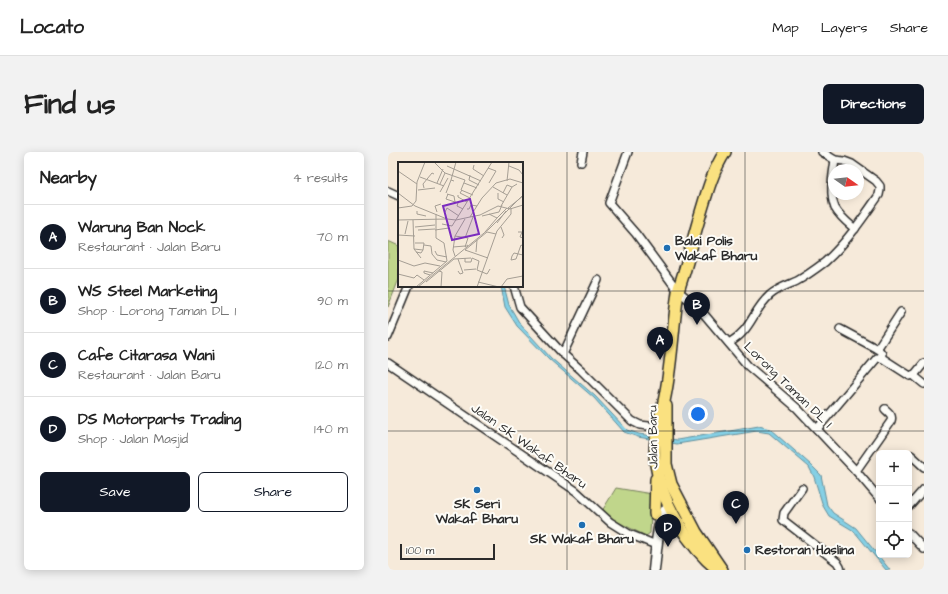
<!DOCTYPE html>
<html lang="en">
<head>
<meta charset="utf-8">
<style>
	body { margin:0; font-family:"Architects Daughter",sans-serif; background:#f2f2f2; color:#222 }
	.controls { position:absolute; right:12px; bottom:12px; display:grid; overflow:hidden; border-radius:6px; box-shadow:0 2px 10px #0003 }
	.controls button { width:36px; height:36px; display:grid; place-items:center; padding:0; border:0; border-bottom:1px solid #e0e0e0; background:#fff; color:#222; font:20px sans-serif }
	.compass { position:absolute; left:440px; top:12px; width:36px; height:36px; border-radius:50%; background:#fff; box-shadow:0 2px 10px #0003; rotate:104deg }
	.scale { position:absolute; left:12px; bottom:10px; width:95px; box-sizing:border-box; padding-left:4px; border:2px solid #2b2b2b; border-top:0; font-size:11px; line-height:14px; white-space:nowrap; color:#2b2b2b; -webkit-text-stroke:3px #fdfcf7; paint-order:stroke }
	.you { position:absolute; left:310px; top:262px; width:14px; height:14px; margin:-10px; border:3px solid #fff; border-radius:50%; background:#1a73e8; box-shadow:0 0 0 6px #1a73e833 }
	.badge { display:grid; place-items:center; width:26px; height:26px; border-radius:50%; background:#111827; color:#fff; font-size:13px; font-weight:700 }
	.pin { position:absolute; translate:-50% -33px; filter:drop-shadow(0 1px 2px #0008) }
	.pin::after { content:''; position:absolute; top:21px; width:14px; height:12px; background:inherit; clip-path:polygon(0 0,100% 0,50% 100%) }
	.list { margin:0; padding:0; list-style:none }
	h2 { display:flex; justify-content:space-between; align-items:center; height:52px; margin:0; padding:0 16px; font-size:17px }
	h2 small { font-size:13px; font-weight:400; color:#767676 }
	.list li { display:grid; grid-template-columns:26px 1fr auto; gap:12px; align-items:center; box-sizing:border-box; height:64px; padding:0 16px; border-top:1px solid #e0e0e0 }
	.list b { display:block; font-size:15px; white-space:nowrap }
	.list p { margin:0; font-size:13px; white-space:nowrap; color:#767676 }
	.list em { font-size:13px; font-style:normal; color:#767676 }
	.actions { display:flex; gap:8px; padding:12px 16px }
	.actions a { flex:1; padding:9px 0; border:1px solid #111827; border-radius:6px; text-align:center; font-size:14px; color:#111827 }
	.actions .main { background:#111827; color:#fff }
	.icon { flex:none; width:22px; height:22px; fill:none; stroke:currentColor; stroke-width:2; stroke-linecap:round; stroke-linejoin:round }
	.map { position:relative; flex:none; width:536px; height:418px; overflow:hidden; border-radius:6px }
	header { display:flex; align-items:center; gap:24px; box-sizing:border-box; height:56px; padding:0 20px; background:#fff; border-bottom:1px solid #e0e0e0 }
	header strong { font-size:19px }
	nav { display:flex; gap:22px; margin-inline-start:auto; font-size:14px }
	.intro { display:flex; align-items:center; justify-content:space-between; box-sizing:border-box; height:96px; padding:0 24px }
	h1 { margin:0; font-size:28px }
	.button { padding:10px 18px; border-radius:6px; background:#111827; color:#fff; font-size:14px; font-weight:700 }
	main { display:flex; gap:24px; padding:0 24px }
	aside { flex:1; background:#fff; border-radius:6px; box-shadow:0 2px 10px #0003 }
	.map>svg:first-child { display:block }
</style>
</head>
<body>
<header>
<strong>Locato</strong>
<nav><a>Map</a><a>Layers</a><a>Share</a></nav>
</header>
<div class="intro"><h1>Find us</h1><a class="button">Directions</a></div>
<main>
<aside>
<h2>Nearby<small>4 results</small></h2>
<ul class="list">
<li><span class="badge">A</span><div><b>Warung Ban Nock</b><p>Restaurant · Jalan Baru</p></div><em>70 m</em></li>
<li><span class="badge">B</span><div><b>WS Steel Marketing</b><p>Shop · Lorong Taman DL 1</p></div><em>90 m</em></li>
<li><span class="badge">C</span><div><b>Cafe Citarasa Wani</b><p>Restaurant · Jalan Baru</p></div><em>120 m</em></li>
<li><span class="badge">D</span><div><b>DS Motorparts Trading</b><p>Shop · Jalan Masjid</p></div><em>140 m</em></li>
</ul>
<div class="actions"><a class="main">Save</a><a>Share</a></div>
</aside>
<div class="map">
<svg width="536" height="418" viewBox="0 0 536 418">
	<rect width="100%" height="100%" fill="#f6eada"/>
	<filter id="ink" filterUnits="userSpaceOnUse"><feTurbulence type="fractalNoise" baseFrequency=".025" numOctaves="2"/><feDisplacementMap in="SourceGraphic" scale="8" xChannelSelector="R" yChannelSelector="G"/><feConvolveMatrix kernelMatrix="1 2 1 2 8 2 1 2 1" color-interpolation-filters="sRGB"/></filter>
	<g filter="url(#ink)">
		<!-- green -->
		<g fill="#c0d68b" stroke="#76805b">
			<path d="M0,89l11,5v33l-11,28z"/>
			<path d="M228,336l36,6 -2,39 -4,3 -32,-16 -12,-9z"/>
			<path d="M281,372l8,3 10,17 -14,-13 -3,-1 -7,9 1,-8z"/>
		</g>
		<!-- water -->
		<path fill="#85d0e5" stroke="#618e9b" d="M113,134h3l5,19 11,19 31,34 44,38 32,34 12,4 38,6 82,-14 11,3 41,36 10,10 6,30 6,8 23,15 34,42h-4l-32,-39 -25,-15 -6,-10 -9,-29 -5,-10 -40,-34 -12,-2 -80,13 -39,-7 -14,-5 -30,-34 -45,-39 -32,-33 -12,-19z"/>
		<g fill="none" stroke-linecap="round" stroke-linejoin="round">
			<defs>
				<g id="street">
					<path d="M240,0l-19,51 27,31 42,57 20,16 50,59 49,42 59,63 23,27"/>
					<path d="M447,8c-2,14 -6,34 0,48 5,9 13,15 20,21"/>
					<path d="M193,10l2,-10"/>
					<path d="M0,39l11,5"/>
					<path d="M126,134l6,21 43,47 18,16 51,51 8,4 17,2"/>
					<path d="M452,177l39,21 3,4 -1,4"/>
					<path d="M0,185l21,-51"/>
					<path d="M341,191c23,-13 23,-32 41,-48 8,-7 18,-10 27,-14 9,-5 20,-13 28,-19 21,-19 38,-44 54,-67l1,-5v-4l-4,-5 -24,-17 -8,-3 -9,-1 -13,-8"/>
					<path d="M489,197l24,-37"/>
					<path d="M175,202l35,-74"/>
					<path d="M0,211l188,128 34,31 19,12 27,11"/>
					<path d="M525,223l11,9"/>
					<path d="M429,277l60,-71h5l28,18 5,-2 9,-11"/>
					<path d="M523,303l13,12"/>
					<path d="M468,319l35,-50c2,-6 -2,-8 -6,-12"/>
					<path d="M414,336l-18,25 -1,7 54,42 3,5 1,3"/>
					<path d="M521,354l15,-17"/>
					<path d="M521,381l15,16"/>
				</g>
				<path id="secondary" d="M266,418c2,-15 3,-54 15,-64"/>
				<g id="primary">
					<path d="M278,254v58l5,20 25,48 26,38"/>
					<path d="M267,362l1,-35"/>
					<path d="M272,376c6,-7 10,-9 19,-5"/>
					<path d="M330,418c-30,-24 -56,-67 -62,-105 -4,-26 6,-49 10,-74 6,-33 7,-66 12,-99 2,-8 5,-16 7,-23 5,-17 9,-33 14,-50 7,-23 13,-47 26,-67"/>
				</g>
			</defs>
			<!-- street casing -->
			<use href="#street" stroke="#2b2b2b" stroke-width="10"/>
			<!-- secondary casing -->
			<use href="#secondary" stroke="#2b2b2b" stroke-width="13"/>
			<!-- primary casing -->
			<use href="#primary" stroke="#2b2b2b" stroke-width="14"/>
			<!-- street -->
			<use href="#street" stroke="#fdfcf7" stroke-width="7"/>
			<!-- secondary -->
			<use href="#secondary" stroke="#fdfcf7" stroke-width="10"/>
			<!-- primary -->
			<use href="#primary" stroke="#fae180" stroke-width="11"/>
		</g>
	</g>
	<!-- grid -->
	<path fill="none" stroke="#2b2b2b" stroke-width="1" stroke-opacity="0.55" d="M179,0v418M357,0v418M0,139h536M0,279h536"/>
	<!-- markers -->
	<g fill="#1f6fb2" stroke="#fdfcf7" stroke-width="1.5">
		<circle cx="279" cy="96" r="4"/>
		<circle cx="89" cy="338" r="4"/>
		<circle cx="194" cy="373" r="4"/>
		<circle cx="359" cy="398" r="4"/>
	</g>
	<g text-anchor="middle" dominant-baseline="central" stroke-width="4" stroke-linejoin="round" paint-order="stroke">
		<!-- poi labels -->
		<g font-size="13" font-weight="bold" fill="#2b2b2b" stroke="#fdfcf7" text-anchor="start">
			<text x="287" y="89">Balai Polis<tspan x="287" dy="15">Wakaf Bharu</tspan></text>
			<text x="89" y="352" text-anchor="middle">SK Seri<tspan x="89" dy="15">Wakaf Bharu</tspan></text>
			<text x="194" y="387" text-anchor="middle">SK Wakaf Bharu</text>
			<text x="367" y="398">Restoran Haslina</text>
		</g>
		<!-- street labels -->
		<g font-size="13" fill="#2b2b2b" stroke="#fdfcf7">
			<text transform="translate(400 233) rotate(44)">Lorong Taman DL 1</text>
			<text transform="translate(265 285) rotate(-91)">Jalan Baru</text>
			<text transform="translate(141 294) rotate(35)">Jalan SK Wakaf Bharu</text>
		</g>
	</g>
	<!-- overview -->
	<g transform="translate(10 10)">
		<rect width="125" height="125" fill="#f6eada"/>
		<path fill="none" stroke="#a59e94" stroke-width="1" d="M36,0l11,11 20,7 -4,10 12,5M76,3l-1,4 11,7M49,4l34,15M111,4l10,4 4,5M90,6l8,3 -7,12M0,9l19,13M72,13l-1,5 10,5M22,15l24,9M53,18l5,-18M109,19l2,-19M39,21l6,-14M66,21l13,5M42,22l5,-11M95,25l14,8M26,26l-1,-4 9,-11 2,1M20,28l17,-2M64,28l-2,3 10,5M42,30l8,-14M0,31l17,13 32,13 9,1 14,-3 12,-19 14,-15 14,-4 13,4M48,31l5,-13 3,1M100,31v6l6,3M105,31l4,-8 5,2M49,32l7,2 1,6M50,32l-2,5 12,4 -1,3 6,3M60,33v2l9,5M103,44l11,-19 5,-3M0,46l14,-2 4,-5 1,-19 8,-20M110,46l15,-12M69,47h2l2,-4 6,1M19,49v3l9,2M39,50l-2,-6 6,-2M47,50l2,-4 12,8M91,52l8,4 10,-10M84,54l17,-4 3,-7M72,55l10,-2 18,-9 12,3 13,-4M0,58l48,-1M15,58l1,29 7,9M99,61l9,-12M44,62l10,2 40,-64M17,65l20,-2M103,65l3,8 -2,3M20,68l17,-1M37,68l14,-2M87,70l12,-14M120,70h4l-2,5 3,1M7,72l3,-13M0,73l17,1M57,74l13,2 -3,9 3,-2M67,76l8,-21M17,81h9l-1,7M26,83l7,1 1,8 5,6 9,2M55,85l12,-1M16,87l9,1 -2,3 -5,-1M37,89l2,4 10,2M78,90l1,-12M57,94l-2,-6 2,-14 10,-17M114,94l-1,4 5,-1 5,-14 2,1M114,94l2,-3 9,2M67,96v4h6l1,-4 7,3 -2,9 10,4 3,-5M90,96l-23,-8 22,-18 9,2M60,97l5,14 -3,1 -2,-3M0,98l16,6 11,-3 15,3M66,108l12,-1M41,109l3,1 -1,15M0,112l16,4 3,-3 7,5M32,113l-6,-2v-2l9,2M28,120l28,-23 17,-1M80,120l21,5M18,125l31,-26 -3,-18 -8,-5v-24M20,125l71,-58 34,-34M79,125l20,-56 14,-17v-6M103,125l6,-8 16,-3"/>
		<path fill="#7b2cbf" fill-opacity="0.15" stroke="#7b2cbf" stroke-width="2" d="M72,37l9,35 -27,6 -9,-34z"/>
		<rect width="125" height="125" fill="none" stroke="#2b2b2b" stroke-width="2"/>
	</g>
</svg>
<div class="controls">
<button>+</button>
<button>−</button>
<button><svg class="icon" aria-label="locate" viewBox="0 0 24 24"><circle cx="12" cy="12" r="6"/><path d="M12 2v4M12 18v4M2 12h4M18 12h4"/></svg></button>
</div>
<svg class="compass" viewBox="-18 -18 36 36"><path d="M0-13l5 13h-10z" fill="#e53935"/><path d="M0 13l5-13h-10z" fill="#767676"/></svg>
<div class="scale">100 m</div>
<div class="you"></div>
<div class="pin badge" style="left:272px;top:208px">A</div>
<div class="pin badge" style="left:309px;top:173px">B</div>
<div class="pin badge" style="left:348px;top:372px">C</div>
<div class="pin badge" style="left:280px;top:395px">D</div>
</div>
</main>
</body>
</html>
